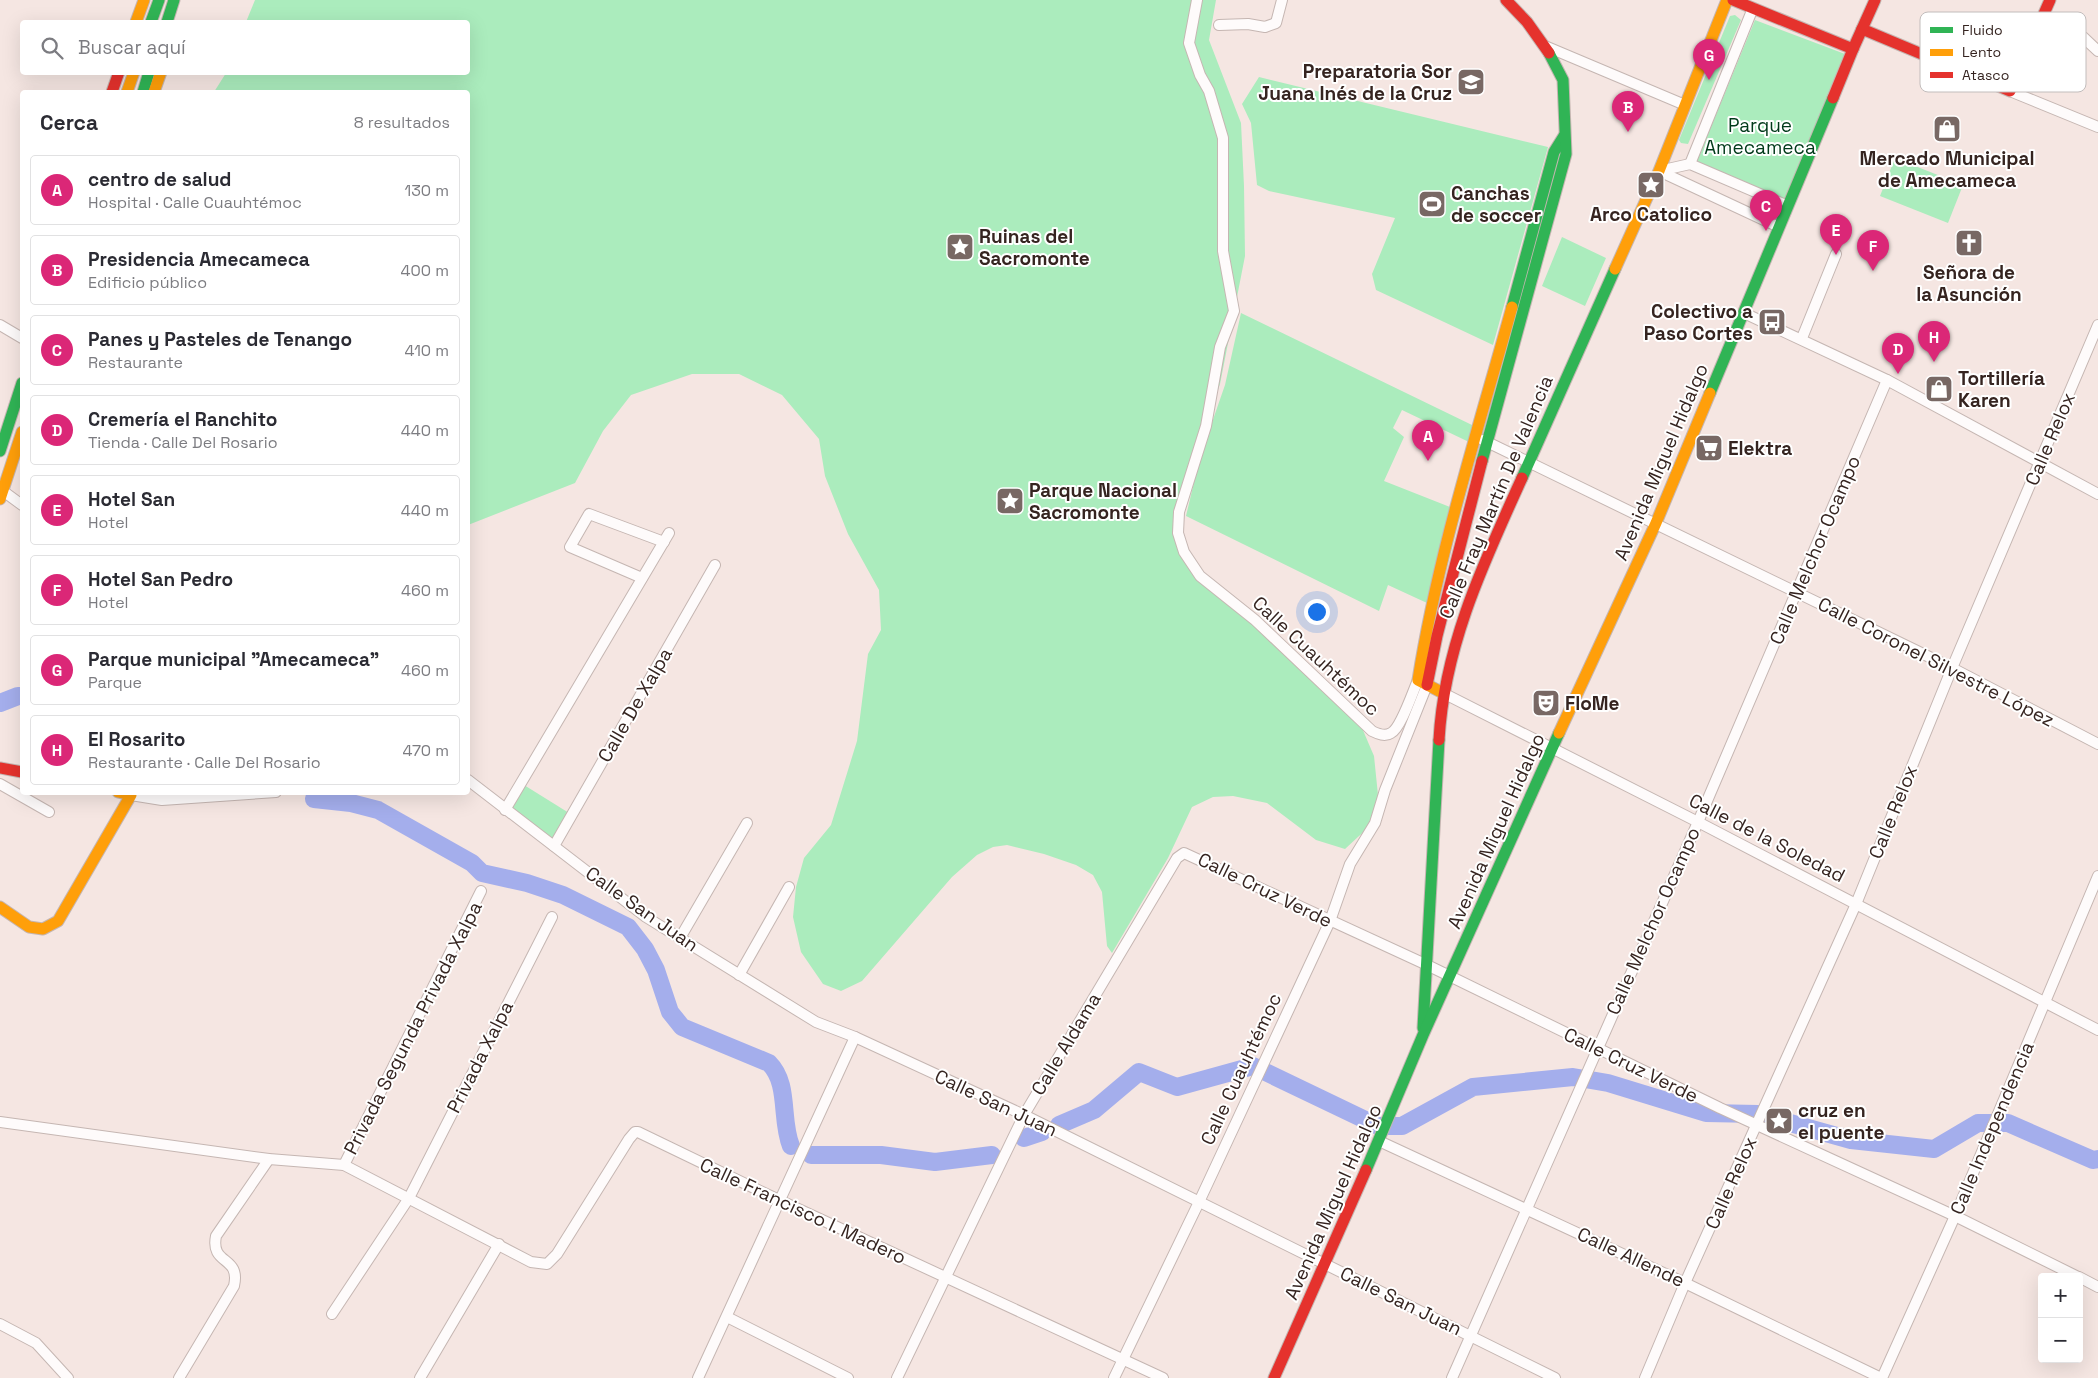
<!DOCTYPE html>
<html lang="es">
<head>
<meta charset="utf-8">
<style>
	body { margin:0; font-family:"Space Grotesk",sans-serif; background:#f7f7f7; color:#2b2b33 }
	.controls { position:absolute; right:15px; bottom:15px; display:grid; overflow:hidden; border-radius:5px; box-shadow:0 5px 20px #0002 }
	.controls button { width:45px; height:45px; display:grid; place-items:center; padding:0; border:0; border-bottom:1px solid #e1e1e2; background:#fff; color:#2b2b33; font:25px sans-serif }
	.you { position:absolute; left:1316px; top:611px; width:18px; height:18px; margin:-12px; border:4px solid #fff; border-radius:50%; background:#1a73e8; box-shadow:0 0 0 8px #1a73e833 }
	.badge { display:grid; place-items:center; width:32px; height:32px; border-radius:50%; background:#db2777; color:#fff; font-size:16px; font-weight:700 }
	.pin { position:absolute; translate:-50% -41px; filter:drop-shadow(0 1px 2px #0008) }
	.pin::after { content:''; position:absolute; top:26px; width:18px; height:15px; background:inherit; clip-path:polygon(0 0,100% 0,50% 100%) }
	.list { margin:0; padding:0; list-style:none }
	h2 { display:flex; justify-content:space-between; align-items:center; height:65px; margin:0; padding:0 20px; font-size:21px }
	h2 small { font-size:16px; font-weight:400; color:#7c7c81 }
	.list li { display:grid; grid-template-columns:32px 1fr auto; gap:15px; align-items:center; box-sizing:border-box; height:70px; margin:0 10px 10px; padding:0 10px; border:1px solid #e1e1e2; border-radius:5px }
	.list b { display:block; font-size:19px; white-space:nowrap }
	.list p { margin:0; font-size:16px; white-space:nowrap; color:#7c7c81 }
	.list em { font-size:16px; font-style:normal; color:#7c7c81 }
	.icon { flex:none; width:28px; height:28px; fill:none; stroke:currentColor; stroke-width:2; stroke-linecap:round; stroke-linejoin:round }
	.map { position:relative; flex:none; width:2098px; height:1378px; overflow:hidden }
	.search { position:absolute; background:#fff; box-shadow:0 5px 20px #0002; left:20px; top:20px; width:450px; height:55px; display:flex; align-items:center; gap:12px; box-sizing:border-box; padding:0 18px; border-radius:5px; color:#7c7c81; font-size:19px }
	.panel { position:absolute; background:#fff; box-shadow:0 5px 20px #0002; left:20px; top:90px; width:450px; height:705px; border-radius:5px }
	.map>svg:first-child { display:block }
</style>
</head>
<body>
<div class="map">
<svg width="2098" height="1378" viewBox="0 0 2098 1378">
	<rect width="100%" height="100%" fill="#f5e6e2"/>
	<!-- green -->
	<g fill="#abecbd">
		<path d="M255,0h961l-7,40 32,83 3,63 1,70 -25,128 -28,81 -12,66 17,38 154,141 11,18 12,28 4,39 -2,21 -4,8 -27,25 -29,-9 -49,-37 -34,-7 -20,1 -21,10 -24,51 -56,95 -5,-7 -5,-54 -9,-17 -17,-10 -32,-11 -37,-9 -14,2 -16,8 -25,22 -90,104 -21,10 -18,-7 -22,-32 -8,-35 3,-30 8,-29 27,-33 26,-84 11,-87 13,-24 -2,-40 -31,-56 -23,-58 -6,-37 -37,-44 -43,-21h-47l-61,21 -28,36 -28,52 -107,42v-433h-254l12,-19 242,-1v-50h-222z"/>
		<path d="M1735,15l6,5 -53,124 -7,-1 -2,-3 51,-124z"/>
		<path d="M1755,20l90,34 -59,148 -90,-39z"/>
		<path d="M1259,77l289,70 -55,198 -117,-55 -4,-16 23,-56 -126,-27 -12,-6 -6,-62 -9,-19z"/>
		<path d="M1895,158l68,27 -15,38 -68,-27z"/>
		<path d="M1562,237l44,21 -21,48 -43,-20z"/>
		<path d="M1241,313l231,112 -3,17 -67,-32 -9,18 11,9 -20,44 66,26 -23,96 -39,-18 -9,26 -193,-95 14,-59 25,-72z"/>
		<path d="M524,785l45,28 -15,28 -43,-34z"/>
	</g>
	<g fill="none" stroke-linecap="round" stroke-linejoin="round">
		<!-- river -->
		<g stroke="#a4aeec" stroke-width="18">
			<path d="M0,703l18,-7h4"/>
			<path d="M314,799l37,4 27,7 94,53 10,10 45,10 36,12 65,32 17,22 11,21 14,42 12,15 87,36c21,21 11,56 22,83"/>
			<path d="M1059,1125l35,-15 45,-38 38,15 76,-21 125,60h24l71,-39 100,-10 35,6 98,30 52,1 93,26 83,9 44,-26h30l85,37 5,-1"/>
			<path d="M1024,1138l18,-6"/>
			<path d="M811,1155h70l54,7 57,-7"/>
		</g>
		<defs>
			<g id="street">
				<path d="M1197,0l-8,43 11,32 9,16 14,47v113l11,60 -14,36 -14,79 -27,86 -1,21 6,19 16,24 55,44 117,111c6,3 13,6 19,2 10,-5 22,-42 27,-53"/>
				<path d="M2043,16l40,21 15,14"/>
				<path d="M1219,25l29,-1 17,3 11,-4 6,-23"/>
				<path d="M1545,46l140,59"/>
				<path d="M2010,91l88,36"/>
				<path d="M1690,164l63,-156"/>
				<path d="M1659,171l31,-7 98,42"/>
				<path d="M1659,171l120,56"/>
				<path d="M1744,313l143,67 211,114"/>
				<path d="M0,325l22,13"/>
				<path d="M1802,338l34,-84"/>
				<path d="M1483,440l469,228 146,76"/>
				<path d="M3,491l19,14"/>
				<path d="M642,578l-72,-31 19,-33 75,28"/>
				<path d="M1443,693l255,129 400,208"/>
				<path d="M468,780l178,137 170,105 39,15 169,78 531,263"/>
				<path d="M0,784l49,28"/>
				<path d="M131,795l31,5 114,-8"/>
				<path d="M505,810l164,-277"/>
				<path d="M554,846l161,-281"/>
				<path d="M680,938l67,-115"/>
				<path d="M739,975l50,-88"/>
				<path d="M0,1122l269,37 75,6 187,97 16,2 10,-10 72,-115 6,-7h3l143,69 382,177"/>
				<path d="M1379,1141l306,142 196,95"/>
				<path d="M344,1165l137,-274"/>
				<path d="M2079,1277l19,10"/>
				<path d="M332,1314l77,-116 143,-281"/>
				<path d="M727,1317l121,61"/>
				<path d="M0,1324l36,19 32,35"/>
				<path d="M179,1378l55,-92c7,-31 -24,-20 -18,-50l53,-77"/>
				<path d="M420,1378l79,-134"/>
				<path d="M698,1378l157,-341"/>
				<path d="M897,1378l127,-263 153,-257 7,-5 241,111 295,144 235,108 123,61"/>
				<path d="M1114,1378l85,-176 131,-281 20,-57 25,-41 10,-33 42,-105"/>
				<path d="M1452,1378l246,-556 189,-442"/>
				<path d="M1645,1378l40,-95 171,-379 96,-236 146,-343"/>
				<path d="M1882,1378l73,-162 143,-340"/>
			</g>
			<g id="fast">
				<path d="M151,22l8,-22"/>
				<path d="M167,22l7,-22"/>
				<path d="M143,92l6,-20"/>
				<path d="M1512,307l42,-155 10,-16"/>
				<path d="M1710,393l123,-295"/>
				<path d="M0,451l22,-68"/>
				<path d="M1482,461l84,-307 -3,-74 -14,-27"/>
				<path d="M1522,478l93,-209"/>
				<path d="M1423,1028l16,-288"/>
				<path d="M1366,1170l57,-135 136,-302"/>
			</g>
			<g id="slow">
				<path d="M136,22l8,-22"/>
				<path d="M127,92l7,-20"/>
				<path d="M154,92l7,-20"/>
				<path d="M1615,269l44,-98 68,-171"/>
				<path d="M0,499l22,-67"/>
				<path d="M1443,693l-25,-13c20,-126 60,-250 94,-373"/>
				<path d="M1559,733l97,-210 54,-130"/>
				<path d="M0,907l29,20 14,2 15,-8 73,-126 -13,-3"/>
			</g>
			<g id="jam">
				<path d="M1506,0l21,22 22,31"/>
				<path d="M1733,0l120,49 -20,49"/>
				<path d="M1862,29l148,62 40,-91"/>
				<path d="M1853,49l22,-49"/>
				<path d="M112,92l7,-20"/>
				<path d="M1427,685l10,-49 45,-175"/>
				<path d="M1439,740c5,-94 45,-178 83,-262"/>
				<path d="M0,768l22,4"/>
				<path d="M1274,1378l92,-208"/>
			</g>
		</defs>
		<!-- street casing -->
		<use href="#street" stroke="#c5b6b2" stroke-width="12"/>
		<!-- fast casing -->
		<use href="#fast" stroke="#c5b6b2" stroke-width="13"/>
		<!-- slow casing -->
		<use href="#slow" stroke="#c5b6b2" stroke-width="13"/>
		<!-- jam casing -->
		<use href="#jam" stroke="#c5b6b2" stroke-width="13"/>
		<!-- street -->
		<use href="#street" stroke="#fefbfb" stroke-width="10"/>
		<!-- fast -->
		<use href="#fast" stroke="#30b455" stroke-width="11"/>
		<!-- slow -->
		<use href="#slow" stroke="#ff9f0a" stroke-width="11"/>
		<!-- jam -->
		<use href="#jam" stroke="#e5322d" stroke-width="11"/>
	</g>
	<!-- icons -->
	<defs>
		<symbol id="school-square" viewBox="-11 -11 22 22"><rect x="-9" y="-9" width="18" height="18" rx="4" fill="#786864" stroke="#fff"/><path d="M0-5L7-2L0 1L-7-2ZM-4 1L0 2.5L4 1V4Q0 6-4 4Z" fill="#fff"/></symbol>
		<symbol id="shop-square" viewBox="-11 -11 22 22"><rect x="-9" y="-9" width="18" height="18" rx="4" fill="#786864" stroke="#fff"/><path d="M-5-2.5h2.3a2.7 3.5 0 0 1 5.4 0H5L5.5 6h-11ZM-1.5-2.5h3a1.5 2.3 0 0 0-3 0Z" fill="#fff"/></symbol>
		<symbol id="sight-square" viewBox="-11 -11 22 22"><rect x="-9" y="-9" width="18" height="18" rx="4" fill="#786864" stroke="#fff"/><path d="M0-6L1.8-2.2L6-1.7L2.9 1.2L3.7 5.4L0 3.3L-3.7 5.4L-2.9 1.2L-6-1.7L-1.8-2.2Z" fill="#fff"/></symbol>
		<symbol id="stadium-square" viewBox="-11 -11 22 22"><rect x="-9" y="-9" width="18" height="18" rx="4" fill="#786864" stroke="#fff"/><path d="M0-5a6.5 5 0 1 0 0 10a6.5 5 0 1 0 0-10ZM-3.5-1.8h7v3.6h-7Z" fill="#fff"/></symbol>
		<symbol id="church-square" viewBox="-11 -11 22 22"><rect x="-9" y="-9" width="18" height="18" rx="4" fill="#786864" stroke="#fff"/><path d="M-1.2-6h2.4v3.5h3.3v2.4h-3.3V6h-2.4V-.1h-3.3v-2.4h3.3Z" fill="#fff"/></symbol>
		<symbol id="bus-square" viewBox="-11 -11 22 22"><rect x="-9" y="-9" width="18" height="18" rx="4" fill="#786864" stroke="#fff"/><path d="M-5-6H5V4H4V6H2V4H-2V6H-4V4H-5ZM-3.5-4V0h7V-4ZM-3.5 1.2v1.5H-2V1.2ZM2 1.2v1.5H3.5V1.2Z" fill="#fff"/></symbol>
		<symbol id="supermarket-square" viewBox="-11 -11 22 22"><rect x="-9" y="-9" width="18" height="18" rx="4" fill="#786864" stroke="#fff"/><path d="M-6-5.5h2.5l.6 2H6L4.5 2H-2.5L-4.4-4H-6ZM-1.5 3.2a1.3 1.3 0 1 0 .1 0ZM3 3.2a1.3 1.3 0 1 0 .1 0Z" fill="#fff"/></symbol>
		<symbol id="theatre-square" viewBox="-11 -11 22 22"><rect x="-9" y="-9" width="18" height="18" rx="4" fill="#786864" stroke="#fff"/><path d="M-5-5.5Q0-4 5-5.5V0Q5 5 0 6Q-5 5-5 0ZM-3.3-2.5H-1v1.5H-3.3ZM1-2.5H3.3v1.5H1ZM-2.8 1Q0 5.5 2.8 1Z" fill="#fff"/></symbol>
	</defs>
	<g fill-rule="evenodd">
		<use href="#school-square" x="1455" y="66" width="32" height="32"/>
		<use href="#shop-square" x="1931" y="113" width="32" height="32"/>
		<use href="#sight-square" x="1635" y="169" width="32" height="32"/>
		<use href="#stadium-square" x="1416" y="188" width="32" height="32"/>
		<use href="#church-square" x="1953" y="227" width="32" height="32"/>
		<use href="#sight-square" x="944" y="231" width="32" height="32"/>
		<use href="#bus-square" x="1756" y="306" width="32" height="32"/>
		<use href="#shop-square" x="1923" y="373" width="32" height="32"/>
		<use href="#supermarket-square" x="1693" y="432" width="32" height="32"/>
		<use href="#sight-square" x="994" y="485" width="32" height="32"/>
		<use href="#theatre-square" x="1530" y="687" width="32" height="32"/>
		<use href="#sight-square" x="1763" y="1105" width="32" height="32"/>
	</g>
	<g text-anchor="middle" dominant-baseline="central" stroke-width="4" stroke-linejoin="round" paint-order="stroke">
		<!-- poi labels -->
		<g font-size="19" font-weight="bold" fill="#352420" stroke="#fff" text-anchor="start">
			<text x="1452" y="71" text-anchor="end">Preparatoria Sor<tspan x="1452" dy="22">Juana Inés de la Cruz</tspan></text>
			<text x="1947" y="158" text-anchor="middle">Mercado Municipal<tspan x="1947" dy="22">de Amecameca</tspan></text>
			<text x="1451" y="193">Canchas<tspan x="1451" dy="22">de soccer</tspan></text>
			<text x="1651" y="214" text-anchor="middle">Arco Catolico</text>
			<text x="979" y="236">Ruinas del<tspan x="979" dy="22">Sacromonte</tspan></text>
			<text x="1969" y="272" text-anchor="middle">Señora de<tspan x="1969" dy="22">la Asunción</tspan></text>
			<text x="1753" y="311" text-anchor="end">Colectivo a<tspan x="1753" dy="22">Paso Cortes</tspan></text>
			<text x="1958" y="378">Tortillería<tspan x="1958" dy="22">Karen</tspan></text>
			<text x="1728" y="448">Elektra</text>
			<text x="1029" y="490">Parque Nacional<tspan x="1029" dy="22">Sacromonte</tspan></text>
			<text x="1565" y="703">FloMe</text>
			<text x="1798" y="1110">cruz en<tspan x="1798" dy="22">el puente</tspan></text>
		</g>
		<!-- park labels -->
		<g font-size="19" fill="#003a1a" stroke="#fff">
			<text x="1760" y="125">Parque<tspan x="1760" dy="22">Amecameca</tspan></text>
		</g>
		<!-- street labels -->
		<g font-size="19" fill="#352420" stroke="#fff">
			<text transform="translate(2050 439) rotate(-67)">Calle Relox</text>
			<text transform="translate(1661 462) rotate(-67)">Avenida Miguel Hidalgo</text>
			<text transform="translate(1496 497) rotate(-67)">Calle Fray Martín De Valencia</text>
			<text transform="translate(1815 550) rotate(-67)">Calle Melchor Ocampo</text>
			<text transform="translate(1316 656) rotate(43)">Calle Cuauhtémoc</text>
			<text transform="translate(1936 662) rotate(27)">Calle Coronel Silvestre López</text>
			<text transform="translate(635 705) rotate(-60)">Calle De Xalpa</text>
			<text transform="translate(1893 812) rotate(-68)">Calle Relox</text>
			<text transform="translate(1496 831) rotate(-66)">Avenida Miguel Hidalgo</text>
			<text transform="translate(1767 838) rotate(27)">Calle de la Soledad</text>
			<text transform="translate(1265 890) rotate(26)">Calle Cruz Verde</text>
			<text transform="translate(642 909) rotate(35)">Calle San Juan</text>
			<text transform="translate(1653 921) rotate(-66)">Calle Melchor Ocampo</text>
			<text transform="translate(413 1028) rotate(-63)">Privada Segunda Privada Xalpa</text>
			<text transform="translate(1066 1044) rotate(-59)">Calle Aldama</text>
			<text transform="translate(480 1057) rotate(-63)">Privada Xalpa</text>
			<text transform="translate(1631 1065) rotate(26)">Calle Cruz Verde</text>
			<text transform="translate(1241 1069) rotate(-65)">Calle Cuauhtémoc</text>
			<text transform="translate(996 1103) rotate(25)">Calle San Juan</text>
			<text transform="translate(1992 1128) rotate(-67)">Calle Independencia</text>
			<text transform="translate(1731 1183) rotate(-66)">Calle Relox</text>
			<text transform="translate(1333 1202) rotate(-66)">Avenida Miguel Hidalgo</text>
			<text transform="translate(803 1211) rotate(25)">Calle Francisco I. Madero</text>
			<text transform="translate(1631 1257) rotate(25)">Calle Allende</text>
			<text transform="translate(1401 1301) rotate(26)">Calle San Juan</text>
		</g>
	</g>
	<!-- legend -->
	<rect x="1920" y="12" width="166" height="80" rx="8" fill="#fff" stroke="#c2bdbc" stroke-width="1"/>
	<rect x="1930" y="27" width="23" height="6" fill="#30b455"/>
	<rect x="1930" y="49" width="23" height="7" fill="#ff9f0a"/>
	<rect x="1930" y="72" width="23" height="6" fill="#e5322d"/>
	<g font-size="14" fill="#352420">
		<text x="1962" y="35">Fluido</text>
		<text x="1962" y="57">Lento</text>
		<text x="1962" y="80">Atasco</text>
	</g>
</svg>
<div class="controls">
<button>+</button>
<button>−</button>
</div>
<div class="you"></div>
<div class="pin badge" style="left:1428px;top:461px">A</div>
<div class="pin badge" style="left:1628px;top:132px">B</div>
<div class="pin badge" style="left:1766px;top:231px">C</div>
<div class="pin badge" style="left:1898px;top:374px">D</div>
<div class="pin badge" style="left:1836px;top:255px">E</div>
<div class="pin badge" style="left:1873px;top:271px">F</div>
<div class="pin badge" style="left:1709px;top:80px">G</div>
<div class="pin badge" style="left:1934px;top:362px">H</div>
<div class="search"><svg class="icon" aria-label="search" viewBox="0 0 24 24"><circle cx="10" cy="10" r="6"/><path d="M15 15l6 6"/></svg>Buscar aquí</div>
<section class="panel">
<h2>Cerca<small>8 resultados</small></h2>
<ul class="list">
<li><span class="badge">A</span><div><b>centro de salud</b><p>Hospital · Calle Cuauhtémoc</p></div><em>130 m</em></li>
<li><span class="badge">B</span><div><b>Presidencia Amecameca</b><p>Edificio público</p></div><em>400 m</em></li>
<li><span class="badge">C</span><div><b>Panes y Pasteles de Tenango</b><p>Restaurante</p></div><em>410 m</em></li>
<li><span class="badge">D</span><div><b>Cremería el Ranchito</b><p>Tienda · Calle Del Rosario</p></div><em>440 m</em></li>
<li><span class="badge">E</span><div><b>Hotel San</b><p>Hotel</p></div><em>440 m</em></li>
<li><span class="badge">F</span><div><b>Hotel San Pedro</b><p>Hotel</p></div><em>460 m</em></li>
<li><span class="badge">G</span><div><b>Parque municipal &quot;Amecameca&quot;</b><p>Parque</p></div><em>460 m</em></li>
<li><span class="badge">H</span><div><b>El Rosarito</b><p>Restaurante · Calle Del Rosario</p></div><em>470 m</em></li>
</ul>
</section>
</div>
</body>
</html>
